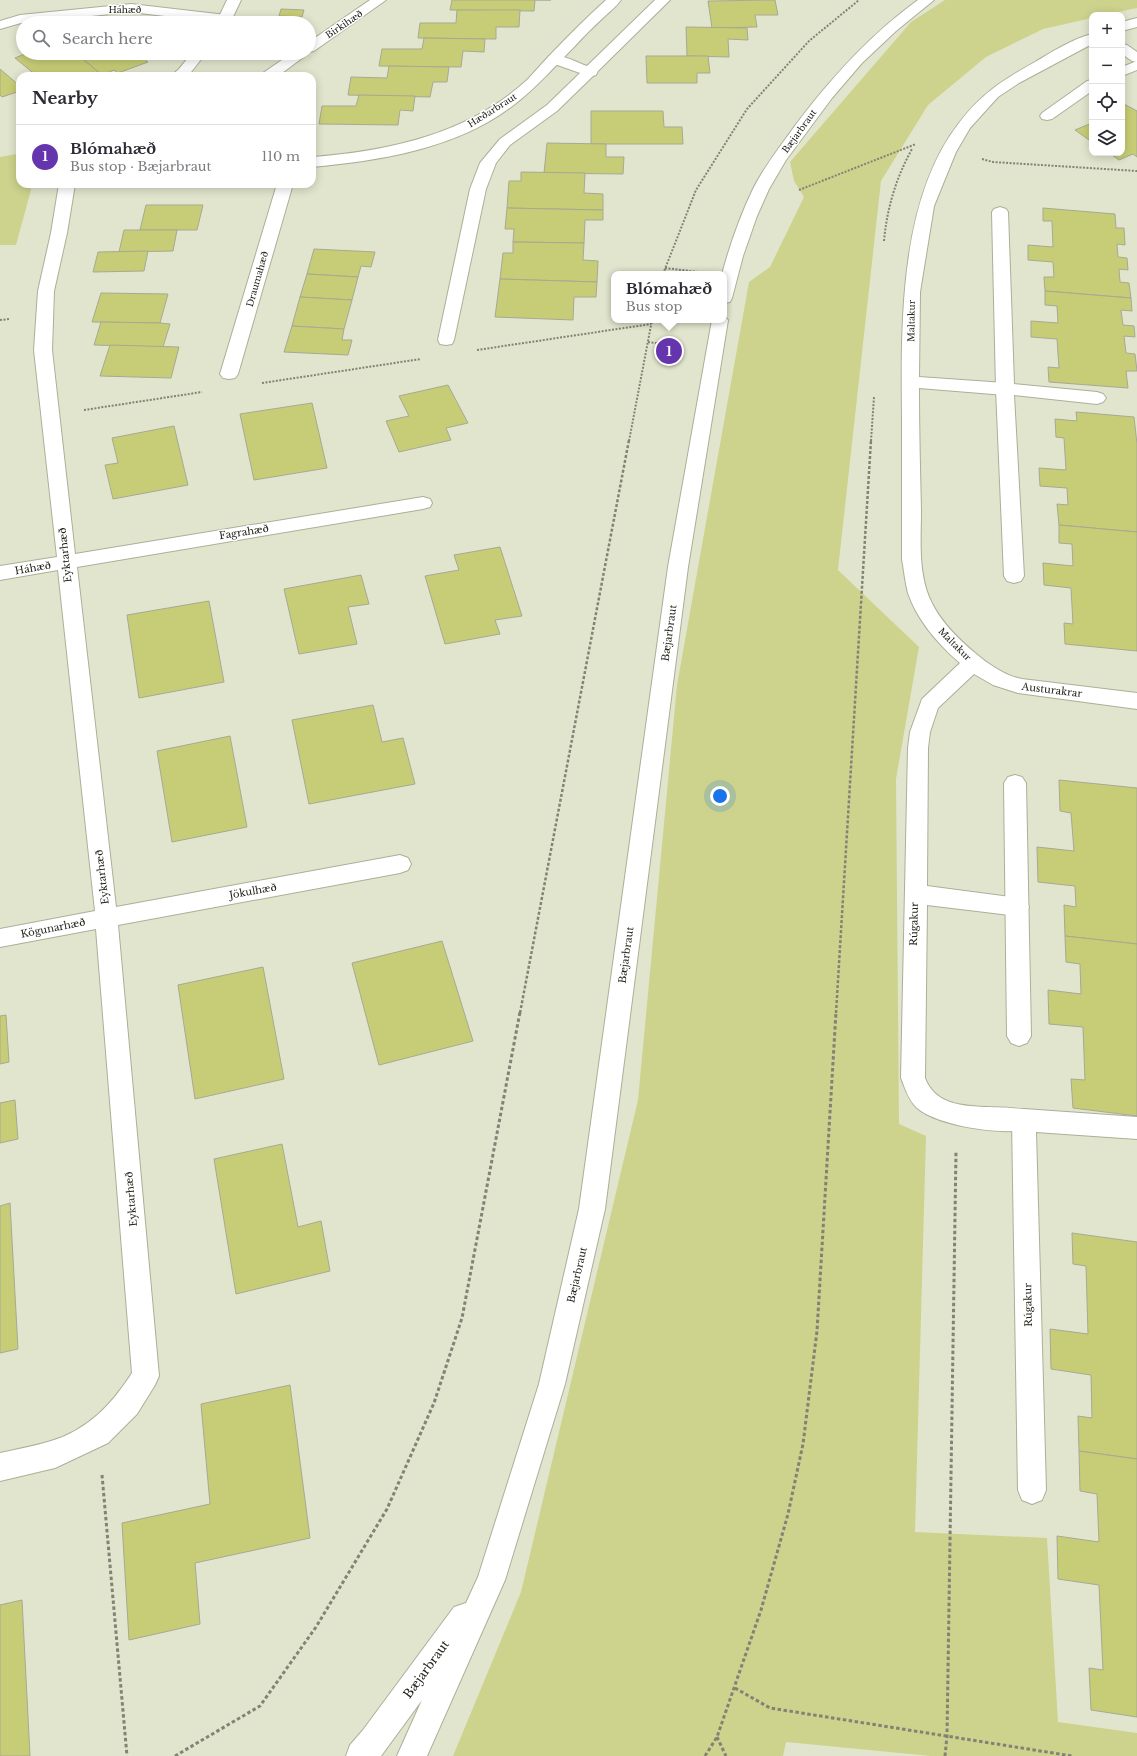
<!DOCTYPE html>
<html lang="en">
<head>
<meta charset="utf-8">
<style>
	body { margin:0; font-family:"Libre Baskerville",serif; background:#f7f7f7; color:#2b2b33 }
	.controls { position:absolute; right:12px; top:12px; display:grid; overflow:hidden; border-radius:8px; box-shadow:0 2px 10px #0003 }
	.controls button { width:36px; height:36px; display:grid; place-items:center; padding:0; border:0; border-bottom:1px solid #e1e1e2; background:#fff; color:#2b2b33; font:20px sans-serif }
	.you { position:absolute; left:720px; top:796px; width:14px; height:14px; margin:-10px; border:3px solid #fff; border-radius:50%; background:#1a73e8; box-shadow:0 0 0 6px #1a73e833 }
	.badge { display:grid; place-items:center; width:26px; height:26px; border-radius:50%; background:#6535ad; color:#fff; font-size:13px; font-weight:700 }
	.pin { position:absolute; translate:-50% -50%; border:2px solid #fff; box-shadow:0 1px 4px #0006 }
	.popup { position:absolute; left:611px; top:271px; width:116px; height:52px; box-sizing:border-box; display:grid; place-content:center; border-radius:8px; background:#fff; filter:drop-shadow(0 1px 3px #0005); font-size:13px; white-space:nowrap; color:#7c7c81 }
	.popup b { font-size:15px; color:#2b2b33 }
	.popup::after { content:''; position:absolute; left:50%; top:100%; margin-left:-8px; border:8px solid transparent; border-top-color:#fff }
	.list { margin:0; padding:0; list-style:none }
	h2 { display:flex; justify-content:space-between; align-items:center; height:52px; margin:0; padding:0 16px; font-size:17px }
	h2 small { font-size:13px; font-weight:400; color:#7c7c81 }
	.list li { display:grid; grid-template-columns:26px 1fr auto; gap:12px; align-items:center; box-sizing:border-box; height:64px; padding:0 16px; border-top:1px solid #e1e1e2 }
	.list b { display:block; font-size:15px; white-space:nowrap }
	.list p { margin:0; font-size:13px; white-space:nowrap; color:#7c7c81 }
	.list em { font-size:13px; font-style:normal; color:#7c7c81 }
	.icon { flex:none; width:22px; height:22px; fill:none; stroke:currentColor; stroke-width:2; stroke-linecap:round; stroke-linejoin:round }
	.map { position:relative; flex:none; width:1137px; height:1756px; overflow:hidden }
	.search { position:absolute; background:#fff; box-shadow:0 2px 10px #0003; left:16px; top:16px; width:300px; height:44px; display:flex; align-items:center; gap:10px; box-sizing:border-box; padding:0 14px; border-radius:22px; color:#7c7c81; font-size:15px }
	.panel { position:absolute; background:#fff; box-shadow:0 2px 10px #0003; left:16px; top:72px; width:300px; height:116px; border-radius:12px }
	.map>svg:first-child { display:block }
</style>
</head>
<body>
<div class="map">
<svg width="1137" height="1756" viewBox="0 0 1137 1756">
	<rect width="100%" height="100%" fill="#e2e5cd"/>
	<!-- green -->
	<g fill="#cdd38d">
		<path d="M945,0h192v8l-32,7h-13v3l-49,11 -57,28 -58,48 -47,76 -43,389 81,77 -23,132 3,345 27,12 -11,396 132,6 11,184 79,11v23h-206l-145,-14 -3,14h-330l68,-164 117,-492 39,-415 72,-403 21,-15 34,-70 -10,-16 -4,-19 121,-140z"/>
		<path d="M17,154l3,5v25h10l1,6 -15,55h-16v-88z"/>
	</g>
	<!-- building -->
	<g fill="#c7cd76" stroke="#a7a993">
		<path d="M452,0h99h-16l-1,11 -84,-1z"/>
		<path d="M775,0l3,15h-23l2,12 -45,1 -4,-27z"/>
		<path d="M281,9l23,1 -2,7 -23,-1z"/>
		<path d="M457,10h63l-1,17h-23v12l-78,-1 2,-15h36z"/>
		<path d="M686,27l61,1 1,12 -20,-1 1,18 -42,-1z"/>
		<path d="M424,38l61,1 -1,13 -21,-1 -2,16 -82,-1 3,-17h40z"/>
		<path d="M27,53h49l26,22 -4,1h-61l-22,-18z"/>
		<path d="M76,53h60l12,9 -30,11 -4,-3 -12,5z"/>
		<path d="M646,56h62l2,17h-13v10h-50z"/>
		<path d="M389,66l60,1 -2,15h-14l-3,15 -82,-2 3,-18 36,1z"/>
		<path d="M0,69l20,17v5l-18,6 -2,-2z"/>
		<path d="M359,95l56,1 -2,15 -13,-1 -2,15 -79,-1 3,-18h34z"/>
		<path d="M1124,104l13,7v46l-4,-3 -14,6 -10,-7h13v-48z"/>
		<path d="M591,111h72l1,16h18l1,17h-92z"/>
		<path d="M1092,123v19l-17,-12z"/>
		<path d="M547,143l59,1v13h18l-1,17 -79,-1z"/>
		<path d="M521,172l64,1 -1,20 19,1v16l-96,-2 2,-27h12z"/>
		<path d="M146,205h57l-6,25h-57z"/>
		<path d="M507,208l96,2v10h-18l-1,23 -71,-1 1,-13h-9z"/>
		<path d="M1043,208l72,6 1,14h8l1,17 -8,-1 1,13 9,1 1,12 -9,-1 1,13 9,1 2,15 -86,-7 -1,-14h10l-1,-15 -25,-2v-15l25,2 -1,-26h-9z"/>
		<path d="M124,230h53l-4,21 -54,1z"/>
		<path d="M513,242l71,1 -1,17 15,1 -1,21 -97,-3 3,-26h10z"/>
		<path d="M314,249l61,3 -4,15 -10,-1 -3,11 -51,-3z"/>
		<path d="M148,251l-4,20 -51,1 5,-20z"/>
		<path d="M307,274l51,3 -6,23 -52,-3z"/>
		<path d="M500,279l97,3 -1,15h-22l-1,23 -78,-3z"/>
		<path d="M1045,291l86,7 1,13 -11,-1 2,15 11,1 1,11 -11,-1 2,17 9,1 2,17h-11l2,17 -79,-6 -1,-15 11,1 -2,-29 -26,-2v-16l27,2 -1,-17 -12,-1z"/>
		<path d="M101,293l67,1 -8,29 -68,-1z"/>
		<path d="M300,297l52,3 -8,29 -52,-3z"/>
		<path d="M101,322l59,1 10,1 -7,23 -69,-2z"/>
		<path d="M292,326l52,3 -2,11h10l-4,15 -64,-3z"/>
		<path d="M110,345l69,2 -8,31 -71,-2z"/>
		<path d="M448,385l20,38 -22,5 5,12 -52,12 -13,-31 23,-5 -10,-20z"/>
		<path d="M312,403l15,65 -73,12 -14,-66z"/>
		<path d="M1076,412l58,5 3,27v88l-78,-7 -2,-21 11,1 -1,-17 -27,-2 -1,-18 27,2 -2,-32 -8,-1 -1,-18 22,2z"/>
		<path d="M174,426l14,59 -75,14 -8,-34 13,-2 -6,-25z"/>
		<path d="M1059,525l78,7v119l-72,-7 -1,-21 9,1 -2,-36 -27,-3 -1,-22 30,3 -1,-22 -13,-1z"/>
		<path d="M500,547l22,69 -27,4 5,14 -55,10 -20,-68 34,-6 -5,-15z"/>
		<path d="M361,575l8,29 -21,3 9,37 -58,10 -15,-65z"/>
		<path d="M209,601l15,81 -85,16 -12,-83z"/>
		<path d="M373,705l9,37 21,-4 12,46 -106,20 -17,-84z"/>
		<path d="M230,736l17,91 -75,15 -15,-91z"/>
		<path d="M1059,780l78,8v156l-72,-8 -1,-31 12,2 -1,-21 -37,-4 -1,-35 37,4 -3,-38 -11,-2z"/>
		<path d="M1065,936l72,8v172l-64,-8 -2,-29 14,1 -2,-53 -34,-3 -1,-34 33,4 -1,-30 -14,-2z"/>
		<path d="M442,941l31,100 -94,24 -27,-102z"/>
		<path d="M263,967l21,112 -89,20 -17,-114z"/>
		<path d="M6,1015l3,47 -9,2v-48z"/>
		<path d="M15,1100l3,39 -18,4v-40z"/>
		<path d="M282,1144l16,83 23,-6 9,50 -94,23 -22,-135z"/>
		<path d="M10,1203l8,146 -18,4v-147z"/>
		<path d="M1072,1233l65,9v217l-58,-8 -1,-35 14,2 -1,-43 -40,-6 -1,-40 38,5 -2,-68 -13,-2z"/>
		<path d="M290,1385l20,153 -115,25 5,61 -71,16 -7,-117 88,-19 -9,-100z"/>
		<path d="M1079,1451l58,8v258l-46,-7 -2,-42 14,2 -4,-85 -41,-6 -1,-43 42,6 -2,-48 -17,-3z"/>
		<path d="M22,1600l8,156h-30v-151z"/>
	</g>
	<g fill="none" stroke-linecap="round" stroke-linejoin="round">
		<defs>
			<g id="lane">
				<path d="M1137,61v9l-15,6v-9z"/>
				<path d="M1092,80v11l-40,28 -5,1 -5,-1 -2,-3 2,-3 45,-32z"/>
				<path d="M1000,207l6,2 2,3 6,172 83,8 6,2 3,4 -3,4 -6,2 -83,-9 10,181 -3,5 -7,2 -7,-2 -3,-5 -8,-187 -4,-177 2,-3z"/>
				<path d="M1015,775l7,2 4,6 5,253 -4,7 -8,3 -8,-3 -4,-7 -3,-253 4,-6z"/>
				<path d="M1024,1109l113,8v22l-101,-7 10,358 -4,10 -10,4 -10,-4 -4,-10 -6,-370 3,-8z"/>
			</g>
			<g id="street">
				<path d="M370,0h16l-72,51 -5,1v-10z"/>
				<path d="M655,0h15l-72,71 -2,4 -3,1 -36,35 -47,34 -14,18 -10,26 -32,151 -2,4 -6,1 -6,-1 -2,-4 32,-151 10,-26 20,-24 47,-34 33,-32 -31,-11 -2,-3 2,-3c12,-3 27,6 38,10z"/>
				<path d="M131,4l95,11 5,1 2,3 -2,3 -7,1 -93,-11 -110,11 -21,6v-8l20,-6z"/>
				<path d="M1137,18v9l-15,4v-9z"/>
				<path d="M1092,34v10l-73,39 -21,14 -28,31 -14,24 -22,54 -14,86 -1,85 86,6 6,2 3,4 -3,4 -6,2 -86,-7c0,41 1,81 2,122 0,28 -3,60 8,87 9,22 28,41 46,56 13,11 30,23 47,26l115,14v16l-119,-16 -25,-8 -19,-11 -36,34 -8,24 -2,16 -1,138 91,12 8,3 3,6 -3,6 -8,3 -91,-11 -2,173c16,42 75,22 108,34l3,8 -3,8c-26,9 -95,-2 -116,-20 -8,-7 -12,-20 -16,-30l7,-330 2,-16 12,-33 38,-36c-21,-18 -43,-43 -52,-70 -3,-11 -4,-23 -6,-34 0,-47 0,-94 0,-141 -1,-93 -3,-218 57,-295 23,-30 44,-43 76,-61 17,-10 37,-23 57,-28z"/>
				<path d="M1122,44l5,1 10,7v10l-5,-1 -10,-7z"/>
				<path d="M292,53h17l-31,23h-17l2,-3z"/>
				<path d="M59,184h16l-8,49 -13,58 -2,59 23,204 348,-57 7,2 2,4 -2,4 -7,2 -346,58 39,340 284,-52 8,3 3,6 -3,6 -8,3 -282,52 41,451 -4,9 -18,29 -29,29 -53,25 -55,13v-28c17,-4 35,-7 51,-12 37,-11 61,-37 81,-68l-36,-444 -96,18v-18l95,-18 -37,-341 -58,10v-14l57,-9 -23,-207 4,-59 13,-58z"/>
				<path d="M277,184h16l-55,190 -3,4 -6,1 -6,-1 -3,-4z"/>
			</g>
			<g id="secondary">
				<path d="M227,0h14l-11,23h-14z"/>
				<path d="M606,0h15c-5,7 -12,12 -17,17 -11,10 -21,20 -30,30 -20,20 -37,40 -59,57 -55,44 -135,57 -203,63v-10c78,-6 156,-23 215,-77 8,-8 15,-17 23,-25 18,-19 36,-37 56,-55z"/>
				<path d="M918,0h16l-38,31 -34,32 -30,35 -46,62 -17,29 -12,27 -14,40 -11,42 -2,4 -6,1v-29h-2c8,-29 18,-58 31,-85 12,-24 29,-45 44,-66 35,-46 74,-89 121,-123z"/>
				<path d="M192,53h14l-18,23h-17l8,-7z"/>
				<path d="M724,316l4,4 -40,247 -83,642 -40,175 -60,196 -78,176h-30l25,-56 -41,56h-35l4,-11 13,-15 91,-123 12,-4 12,-26 61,-193 40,-175 89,-642 44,-247h12z"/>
			</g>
		</defs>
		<!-- lane casing -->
		<use href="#lane" stroke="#acaf98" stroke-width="2"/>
		<!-- street casing -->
		<use href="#street" stroke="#acaf98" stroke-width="2"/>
		<!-- secondary casing -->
		<use href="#secondary" stroke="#acaf98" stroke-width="2"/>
		<!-- path-far2 -->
		<g stroke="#828374" stroke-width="2" stroke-dasharray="2 1.5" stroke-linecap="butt">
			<path d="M982,159l11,3 144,9"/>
			<path d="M799,190l117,-46"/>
			<path d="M884,241c3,-33 12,-63 28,-92"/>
			<path d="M665,268l33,4"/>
			<path d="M663,274l33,-84 51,-81 62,-68 50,-41"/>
			<path d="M0,320l10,-1"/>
			<path d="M648,342l24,3"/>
			<path d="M477,350l174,-26"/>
			<path d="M262,383l159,-24"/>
			<path d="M84,410l118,-18"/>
			<path d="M629,441l23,-121"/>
			<path d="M871,441l3,-44"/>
		</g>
		<!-- path-far1 -->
		<g stroke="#828374" stroke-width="2.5" stroke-dasharray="3 2" stroke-linecap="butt">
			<path d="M520,1013l109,-573"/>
			<path d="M836,1013l35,-573"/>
		</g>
		<!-- path -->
		<g stroke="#828374" stroke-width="3" stroke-dasharray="3.5 2.5" stroke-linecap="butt">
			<path d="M102,1475l25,281"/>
			<path d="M735,1688l35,20 302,48"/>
			<path d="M717,1737l9,19"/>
			<path d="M175,1756l85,-50 56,-79 71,-118 47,-106 28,-85 58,-306"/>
			<path d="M705,1756l12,-19 44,-127 27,-96 15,-70 14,-113 19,-319"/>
			<path d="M945,1756l2,-20 9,-585"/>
		</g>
		<!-- lane -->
		<use href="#lane" fill="#fff" fill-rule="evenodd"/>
		<!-- street -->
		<use href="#street" fill="#fff" fill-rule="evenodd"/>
		<!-- secondary -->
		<use href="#secondary" fill="#fff" fill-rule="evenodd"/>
	</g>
	<g text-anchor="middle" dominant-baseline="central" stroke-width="3" stroke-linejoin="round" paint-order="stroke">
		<!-- far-street labels -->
		<g font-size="9" fill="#24241c" stroke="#fff">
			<text x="125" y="9">Háhæð</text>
			<text transform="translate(344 24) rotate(-34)">Birkihæð</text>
			<text transform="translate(492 110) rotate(-32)">Hæðarbraut</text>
			<text transform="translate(799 131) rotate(-54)">Bæjarbraut</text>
			<text transform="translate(257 279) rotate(-74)">Draumahæð</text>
			<text transform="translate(911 321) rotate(-89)">Maltakur</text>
			<text transform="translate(955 644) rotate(45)">Maltakur</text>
		</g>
		<!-- street labels -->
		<g font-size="10" fill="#24241c" stroke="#fff">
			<text transform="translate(244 532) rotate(-9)">Fagrahæð</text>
			<text transform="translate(65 555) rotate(-96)">Eyktarhæð</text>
			<text transform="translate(33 568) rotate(-10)">Háhæð</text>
			<text transform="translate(669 633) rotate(-82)">Bæjarbraut</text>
			<text transform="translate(1052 690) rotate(7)">Austurakrar</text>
			<text transform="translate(102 877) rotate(-97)">Eyktarhæð</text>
			<text transform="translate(253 891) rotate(-10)">Jökulhæð</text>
			<text transform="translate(914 924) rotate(-89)">Rúgakur</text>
			<text transform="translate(53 928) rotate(-11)">Kögunarhæð</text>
			<text transform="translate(626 955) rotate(-82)">Bæjarbraut</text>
			<text transform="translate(131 1199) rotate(-95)">Eyktarhæð</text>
			<text transform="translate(577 1275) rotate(-77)">Bæjarbraut</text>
			<text transform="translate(1028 1305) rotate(-91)">Rúgakur</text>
		</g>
		<!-- near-street labels -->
		<g font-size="12" fill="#24241c" stroke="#fff">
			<text transform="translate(426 1669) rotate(-54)">Bæjarbraut</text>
		</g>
	</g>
</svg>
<div class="controls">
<button>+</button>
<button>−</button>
<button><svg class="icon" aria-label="locate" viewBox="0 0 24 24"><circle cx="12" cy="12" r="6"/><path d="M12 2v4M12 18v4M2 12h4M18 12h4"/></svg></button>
<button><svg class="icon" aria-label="layers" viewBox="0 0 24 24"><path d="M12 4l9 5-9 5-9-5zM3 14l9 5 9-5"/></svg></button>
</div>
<div class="you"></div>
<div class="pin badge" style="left:669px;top:351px">1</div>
<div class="popup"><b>Blómahæð</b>Bus stop</div>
<div class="search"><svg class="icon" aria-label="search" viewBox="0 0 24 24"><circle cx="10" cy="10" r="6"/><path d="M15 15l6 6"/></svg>Search here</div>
<section class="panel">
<h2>Nearby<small></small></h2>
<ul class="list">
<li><span class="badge">1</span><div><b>Blómahæð</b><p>Bus stop · Bæjarbraut</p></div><em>110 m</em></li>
</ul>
</section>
</div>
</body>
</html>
